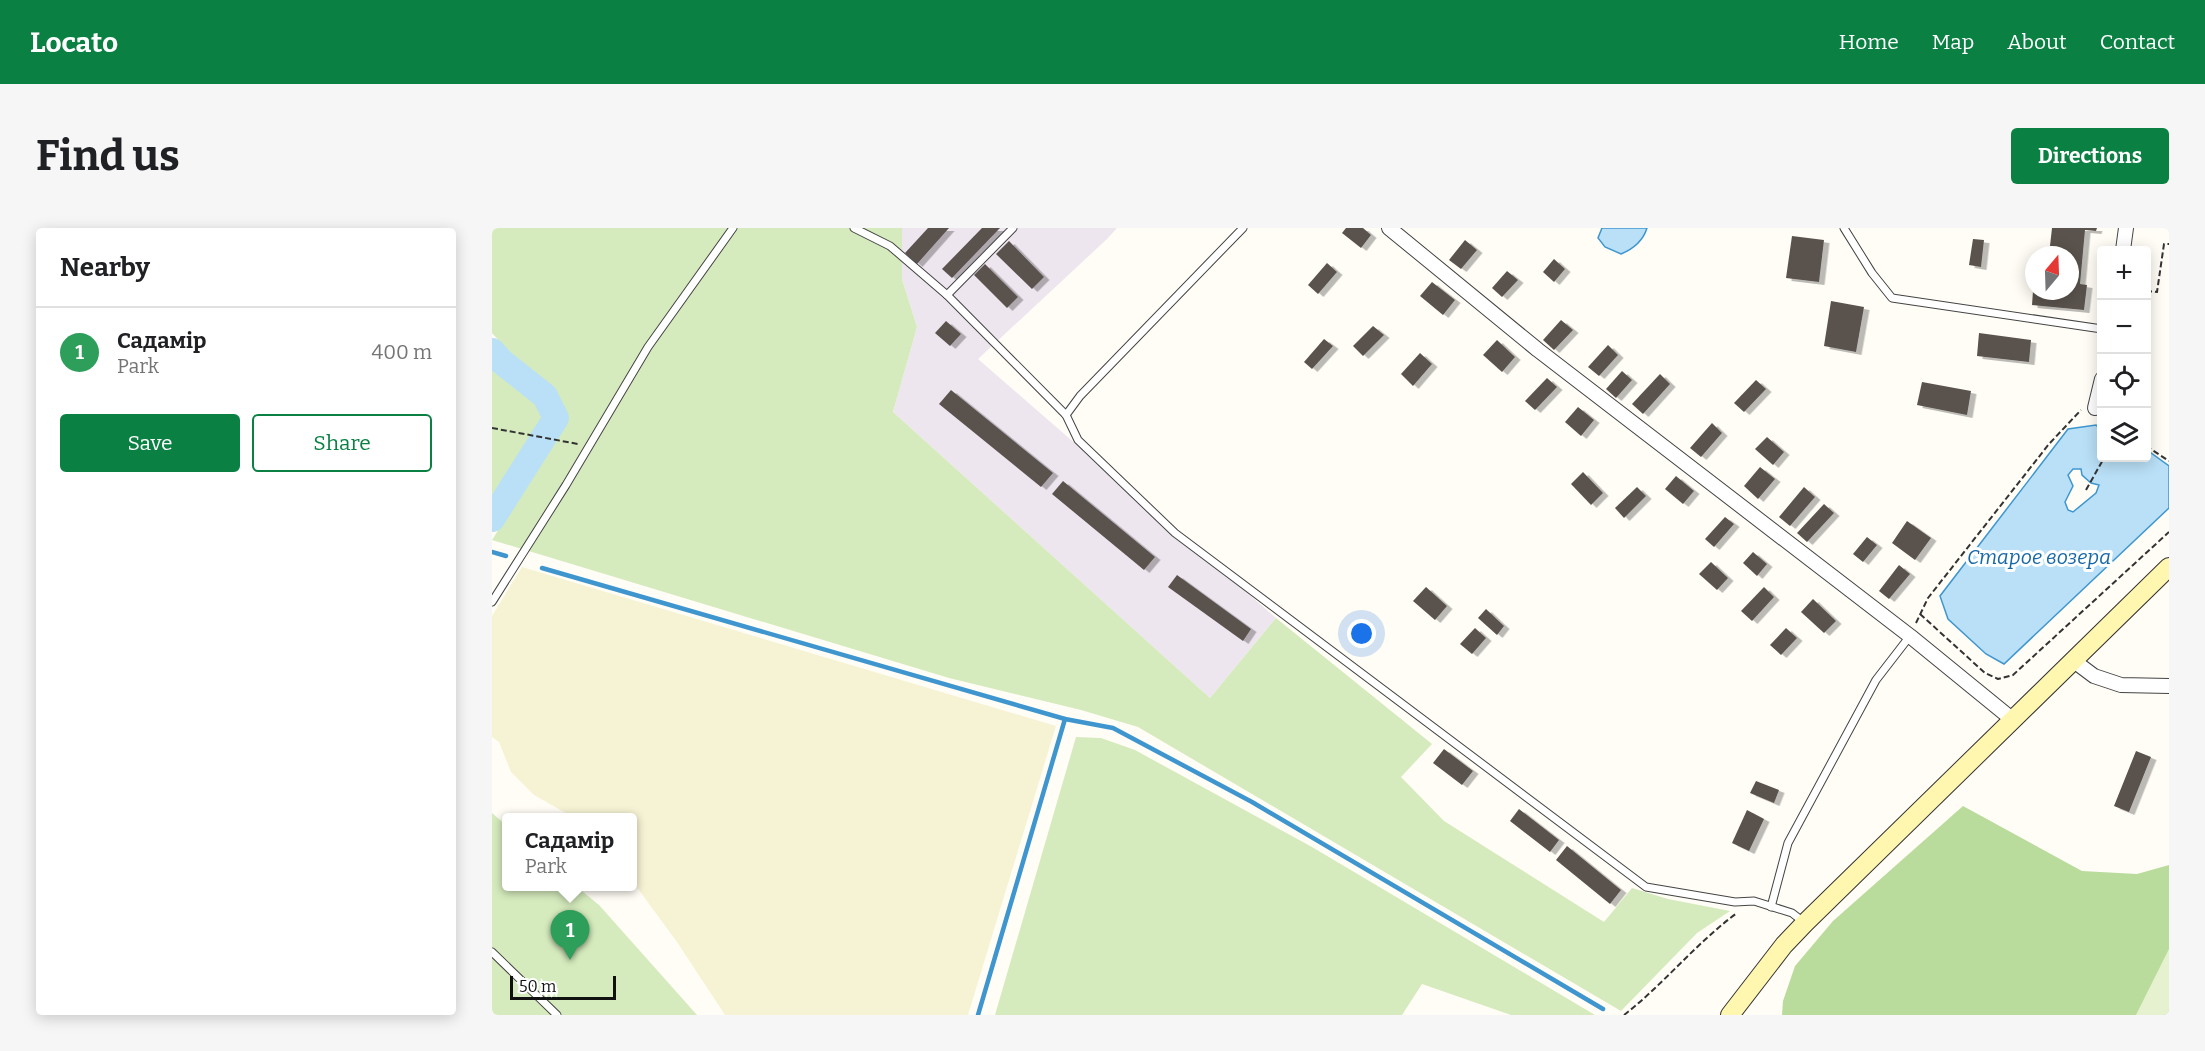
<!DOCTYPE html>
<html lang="en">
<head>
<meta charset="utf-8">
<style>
	body { margin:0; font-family:Bitter,serif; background:#f6f6f6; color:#202124 }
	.controls { position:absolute; right:18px; top:18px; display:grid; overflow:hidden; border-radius:6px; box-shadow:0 3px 15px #0003 }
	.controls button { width:54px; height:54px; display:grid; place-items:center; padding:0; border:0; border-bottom:2px solid #e0e0e0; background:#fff; color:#202124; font:30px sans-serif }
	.compass { position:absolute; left:1533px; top:18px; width:54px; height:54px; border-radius:50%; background:#fff; box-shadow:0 3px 15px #0003; rotate:19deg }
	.scale { position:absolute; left:18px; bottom:15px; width:106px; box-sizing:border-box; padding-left:6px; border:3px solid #111; border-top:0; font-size:16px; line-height:21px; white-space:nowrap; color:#111; -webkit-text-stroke:4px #fff; paint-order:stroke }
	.you { position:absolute; left:870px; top:406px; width:21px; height:21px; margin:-15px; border:4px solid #fff; border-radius:50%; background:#1a73e8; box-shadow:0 0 0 9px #1a73e833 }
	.badge { display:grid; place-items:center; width:39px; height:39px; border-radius:50%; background:#0b8043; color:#fff; font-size:20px; font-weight:700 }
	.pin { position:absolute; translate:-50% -50px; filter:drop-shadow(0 2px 3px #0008) }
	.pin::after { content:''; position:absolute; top:32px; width:21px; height:18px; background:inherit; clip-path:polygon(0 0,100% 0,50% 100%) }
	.popup { position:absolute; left:10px; top:585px; width:135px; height:78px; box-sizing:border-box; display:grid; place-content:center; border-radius:6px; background:#fff; filter:drop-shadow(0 2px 4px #0005); font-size:20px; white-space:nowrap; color:#757577 }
	.popup b { font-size:22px; color:#202124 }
	.popup::after { content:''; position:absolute; left:50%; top:100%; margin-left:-12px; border:12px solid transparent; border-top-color:#fff }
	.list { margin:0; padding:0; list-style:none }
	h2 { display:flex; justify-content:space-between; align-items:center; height:78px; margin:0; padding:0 24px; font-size:26px }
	h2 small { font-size:20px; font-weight:400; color:#757577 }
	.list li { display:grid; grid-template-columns:39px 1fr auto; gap:18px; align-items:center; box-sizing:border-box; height:90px; padding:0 24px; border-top:2px solid #e0e0e0 }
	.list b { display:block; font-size:22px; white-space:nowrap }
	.list p { margin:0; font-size:20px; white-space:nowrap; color:#757577 }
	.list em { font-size:20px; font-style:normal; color:#757577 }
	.actions { display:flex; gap:12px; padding:18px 24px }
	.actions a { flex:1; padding:14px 0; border:2px solid #0b8043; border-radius:6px; text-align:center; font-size:21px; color:#0b8043 }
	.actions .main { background:#0b8043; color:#fff }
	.icon { flex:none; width:33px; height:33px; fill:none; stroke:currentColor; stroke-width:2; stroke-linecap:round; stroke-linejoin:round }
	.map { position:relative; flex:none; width:1677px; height:787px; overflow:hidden; border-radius:6px }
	header { display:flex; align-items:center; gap:36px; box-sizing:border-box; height:84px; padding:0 30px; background:#0b8043; color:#fff }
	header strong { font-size:28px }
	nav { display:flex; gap:33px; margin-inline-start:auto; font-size:21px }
	.intro { display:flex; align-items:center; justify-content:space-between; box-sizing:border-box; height:144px; padding:0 36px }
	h1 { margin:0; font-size:42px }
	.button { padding:15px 27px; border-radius:6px; background:#0b8043; color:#fff; font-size:21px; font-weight:700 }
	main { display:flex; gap:36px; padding:0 36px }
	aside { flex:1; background:#fff; border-radius:6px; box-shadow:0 3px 15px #0003 }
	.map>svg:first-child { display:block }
</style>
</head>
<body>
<header>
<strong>Locato</strong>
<nav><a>Home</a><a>Map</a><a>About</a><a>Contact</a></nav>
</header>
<div class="intro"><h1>Find us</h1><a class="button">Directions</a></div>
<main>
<aside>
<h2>Nearby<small></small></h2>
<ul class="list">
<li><span class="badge" style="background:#2e9e5b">1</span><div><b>Садамір</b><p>Park</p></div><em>400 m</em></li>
</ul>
<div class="actions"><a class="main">Save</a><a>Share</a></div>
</aside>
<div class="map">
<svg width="1677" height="787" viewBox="0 0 1677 787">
	<defs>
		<filter id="shadow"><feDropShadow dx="5.5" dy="3" stdDeviation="0" flood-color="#0004"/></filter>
	</defs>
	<rect width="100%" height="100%" fill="#fffdf5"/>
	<!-- industrial -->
	<path fill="#eee6ef" d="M410,0h215l-10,11 -129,120 298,259 -66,80 -317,-286 24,-85 -15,-48z"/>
	<!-- farmland -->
	<path fill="#f6f3d4" d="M30,339l534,159 -88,289h-243l-48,-73 -44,-60v-64l-60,-1 -39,-22 -23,-23 -12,-30 -7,-5v-121z"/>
	<!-- green -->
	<g fill="#d5ebbd">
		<path d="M0,0h410v51l15,48 -24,85 317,286 66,-80 156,126 -31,33 43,44 160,101 28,-34 36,11 62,12 -33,22 -76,78 -483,-284 -57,-17 -132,-32 -457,-138 72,-115v-20l-14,-20 -31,-22 -27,-30z"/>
		<path d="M0,133c18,14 56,40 51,65l-51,80z"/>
		<path d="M584,509l25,1 34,12 177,97 283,168h-84l-89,-31 -20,31h-407z"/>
		<path d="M0,585l15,13v60l70,1 22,18 98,110h-205z"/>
	</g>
	<!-- forest -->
	<path fill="#b9dc9c" d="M1471,578l119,65 55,3 32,-9v150h-387l1,-14 12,-35 38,-45z"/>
	<!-- pitch -->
	<path fill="#e6f2cf" d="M1677,721v66h-33z"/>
	<!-- water -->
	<g fill="#b9e0f7" stroke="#3f96cf" stroke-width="1.5" fill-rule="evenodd">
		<path d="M1110,0h45c-4,13 -14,21 -26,26l-16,-7 -7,-9z"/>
		<path d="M1604,197l5,5 1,28h44l1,-8 22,16v42l-165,156 -18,-10 -38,-35 -8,-23 128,-167zM1581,241h8l1,6 9,8 8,2 -3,8 -23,19 -5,-2 -3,-8 8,-16 -5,-11z"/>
	</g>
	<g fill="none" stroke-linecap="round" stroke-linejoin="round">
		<!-- stream -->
		<g stroke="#3f96cf" stroke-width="4.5">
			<path d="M0,324l14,4"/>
			<path d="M50,340l523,151 48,9 139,74 351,207"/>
			<path d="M486,787l87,-296"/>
		</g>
		<!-- river -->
		<path stroke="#b9e0f7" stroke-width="26" d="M0,123l10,11 43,34 11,22 -64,101"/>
	</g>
	<!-- building -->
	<g fill="#5a524d" filter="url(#shadow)">
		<path d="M436,0h21l-32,36 -12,-11z"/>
		<path d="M490,0h18l-48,50 -10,-9z"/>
		<path d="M854,0h17l8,7 -10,13 -19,-15z"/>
		<path d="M1560,0h45l-1,3 -11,-1 -5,54 7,1 -3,25 -52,-5 1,-14h37v-36h-21z"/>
		<path d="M1300,8l32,4 -5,42 -33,-4z"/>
		<path d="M1481,11l11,1 -3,27 -12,-2z"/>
		<path d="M973,12l12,10 -16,19 -12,-9z"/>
		<path d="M517,13l35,36 -12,12 -36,-35z"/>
		<path d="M1062,31l11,10 -11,13 -11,-10z"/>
		<path d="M835,35l10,9 -19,22 -10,-9z"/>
		<path d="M493,36l33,33 -11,11 -33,-33z"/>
		<path d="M1015,43l11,9 -16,17 -10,-9z"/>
		<path d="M940,54l23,18 -12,15 -23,-19z"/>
		<path d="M1339,73l33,6 -8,45 -32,-6z"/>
		<path d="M1069,92l12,10 -19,20 -11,-10z"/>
		<path d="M454,93l15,13 -11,12 -15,-13z"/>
		<path d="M881,98l11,9 -21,21 -10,-10z"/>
		<path d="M1487,105l52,7 -2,22 -52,-6z"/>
		<path d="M832,111l9,7 -21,23 -8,-7z"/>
		<path d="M1005,112l18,17 -13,15 -19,-17z"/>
		<path d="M1116,117l10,10 -19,21 -11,-9z"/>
		<path d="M928,125l12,11 -19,22 -12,-12z"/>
		<path d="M1130,143l10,9 -16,18 -10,-9z"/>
		<path d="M1168,146l10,10 -27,30 -11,-10z"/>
		<path d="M1055,150l10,9 -22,23 -10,-9z"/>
		<path d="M1264,152l10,9 -22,23 -10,-9z"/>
		<path d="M1430,154l49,9 -4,24 -50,-10z"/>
		<path d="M459,162l102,83 -12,14 -102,-83z"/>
		<path d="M1086,179l16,13 -13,16 -16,-14z"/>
		<path d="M1220,195l10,10 -21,24 -11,-9z"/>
		<path d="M1275,209l17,15 -11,13 -18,-16z"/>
		<path d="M1268,239l15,12 -17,20 -14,-13z"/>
		<path d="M1091,244l20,21 -12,12 -20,-21z"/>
		<path d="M1184,248l18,15 -11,13 -18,-15z"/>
		<path d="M571,253l92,76 -11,13 -92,-76z"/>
		<path d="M1145,259l9,9 -22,22 -9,-10z"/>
		<path d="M1312,259l11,10 -25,29 -11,-9z"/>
		<path d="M1332,276l10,9 -27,29 -10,-9z"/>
		<path d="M1233,289l9,7 -20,23 -9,-8z"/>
		<path d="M1415,293l24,17 -16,22 -23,-17z"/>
		<path d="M1375,309l10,8 -14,17 -10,-8z"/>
		<path d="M1261,324l14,12 -10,12 -14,-13z"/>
		<path d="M1219,334l17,16 -11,12 -18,-16z"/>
		<path d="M1407,337l11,9 -21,25 -10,-8z"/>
		<path d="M685,347l74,54 -8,12 -75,-54z"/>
		<path d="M934,359l21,19 -12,14 -22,-19z"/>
		<path d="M1272,359l10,10 -22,24 -11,-10z"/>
		<path d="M1321,371l23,22 -12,12 -23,-21z"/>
		<path d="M994,381l18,17 -7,9 -19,-17z"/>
		<path d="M983,400l11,10 -14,16 -12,-10z"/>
		<path d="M1294,400l11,10 -16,17 -11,-10z"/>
		<path d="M952,521l29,22 -11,14 -29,-22z"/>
		<path d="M1644,523l15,6 -22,55 -15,-6z"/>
		<path d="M1264,553l23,9 -5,13 -24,-10z"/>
		<path d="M1027,581l40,31 -9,12 -40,-31z"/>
		<path d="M1255,582l17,9 -15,32 -17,-8z"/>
		<path d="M1075,618l54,44 -11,14 -54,-44z"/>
	</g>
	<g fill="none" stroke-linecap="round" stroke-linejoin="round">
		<defs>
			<g id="service">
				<path d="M362,0l36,18 57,49"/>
				<path d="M521,0l-66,67 119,120 12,25 97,93 471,354 89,15 19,-1 38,12 13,10"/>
				<path d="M1352,0l28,45 20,25 210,31"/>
				<path d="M574,187l14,-19 163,-168"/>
				<path d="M0,374l74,-117 82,-138 85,-119"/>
				<path d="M1279,679l17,-64 88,-163 34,-44"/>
				<path d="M0,724l65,63"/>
			</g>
			<g id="minor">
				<path d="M897,0l149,122 372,286 103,84"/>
				<path d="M1631,22l3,-22"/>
				<path d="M1603,180l7,-29"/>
				<path d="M1582,433l20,15 27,9 48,1"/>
			</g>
			<path id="secondary" d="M1238,787l54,-70 21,-22 364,-356"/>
		</defs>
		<!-- service casing -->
		<use href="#service" stroke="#444" stroke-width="9"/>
		<!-- minor casing -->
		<use href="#minor" stroke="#444" stroke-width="16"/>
		<!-- secondary casing -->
		<use href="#secondary" stroke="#333" stroke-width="20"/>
		<!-- path -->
		<g stroke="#333" stroke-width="2" stroke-dasharray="6 3" stroke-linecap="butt">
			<path d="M1654,63l11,1 7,-48h5"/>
			<path d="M0,200l86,16"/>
			<path d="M1654,218l23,15"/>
			<path d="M1594,262l18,-32"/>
			<path d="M1428,386l65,59 13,6 15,-4 156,-143"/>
			<path d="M1424,395l12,-25 121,-154 32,-34"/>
			<path d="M1132,787c40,-31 72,-72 113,-102"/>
		</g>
		<!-- service -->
		<use href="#service" stroke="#fff" stroke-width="7"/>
		<!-- minor -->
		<use href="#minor" stroke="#fff" stroke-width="14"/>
		<!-- secondary -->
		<use href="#secondary" stroke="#fff6b0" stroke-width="18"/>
	</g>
	<g text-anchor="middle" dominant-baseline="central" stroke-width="6" stroke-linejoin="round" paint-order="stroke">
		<!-- water labels -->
		<g font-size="20" font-style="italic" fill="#1768a6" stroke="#fff">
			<text x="1547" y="329">Старое возера</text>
		</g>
	</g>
</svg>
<div class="controls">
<button>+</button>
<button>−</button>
<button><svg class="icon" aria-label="locate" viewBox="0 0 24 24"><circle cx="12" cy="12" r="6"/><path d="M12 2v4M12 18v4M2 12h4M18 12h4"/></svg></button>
<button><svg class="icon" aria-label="layers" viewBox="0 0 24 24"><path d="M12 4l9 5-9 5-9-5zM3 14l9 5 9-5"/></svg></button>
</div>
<svg class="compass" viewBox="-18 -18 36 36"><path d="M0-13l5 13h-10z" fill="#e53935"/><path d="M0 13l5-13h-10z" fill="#757577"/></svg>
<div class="scale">50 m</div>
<div class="you"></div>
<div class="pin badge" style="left:78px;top:732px;background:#2e9e5b">1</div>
<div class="popup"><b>Садамір</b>Park</div>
</div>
</main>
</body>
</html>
